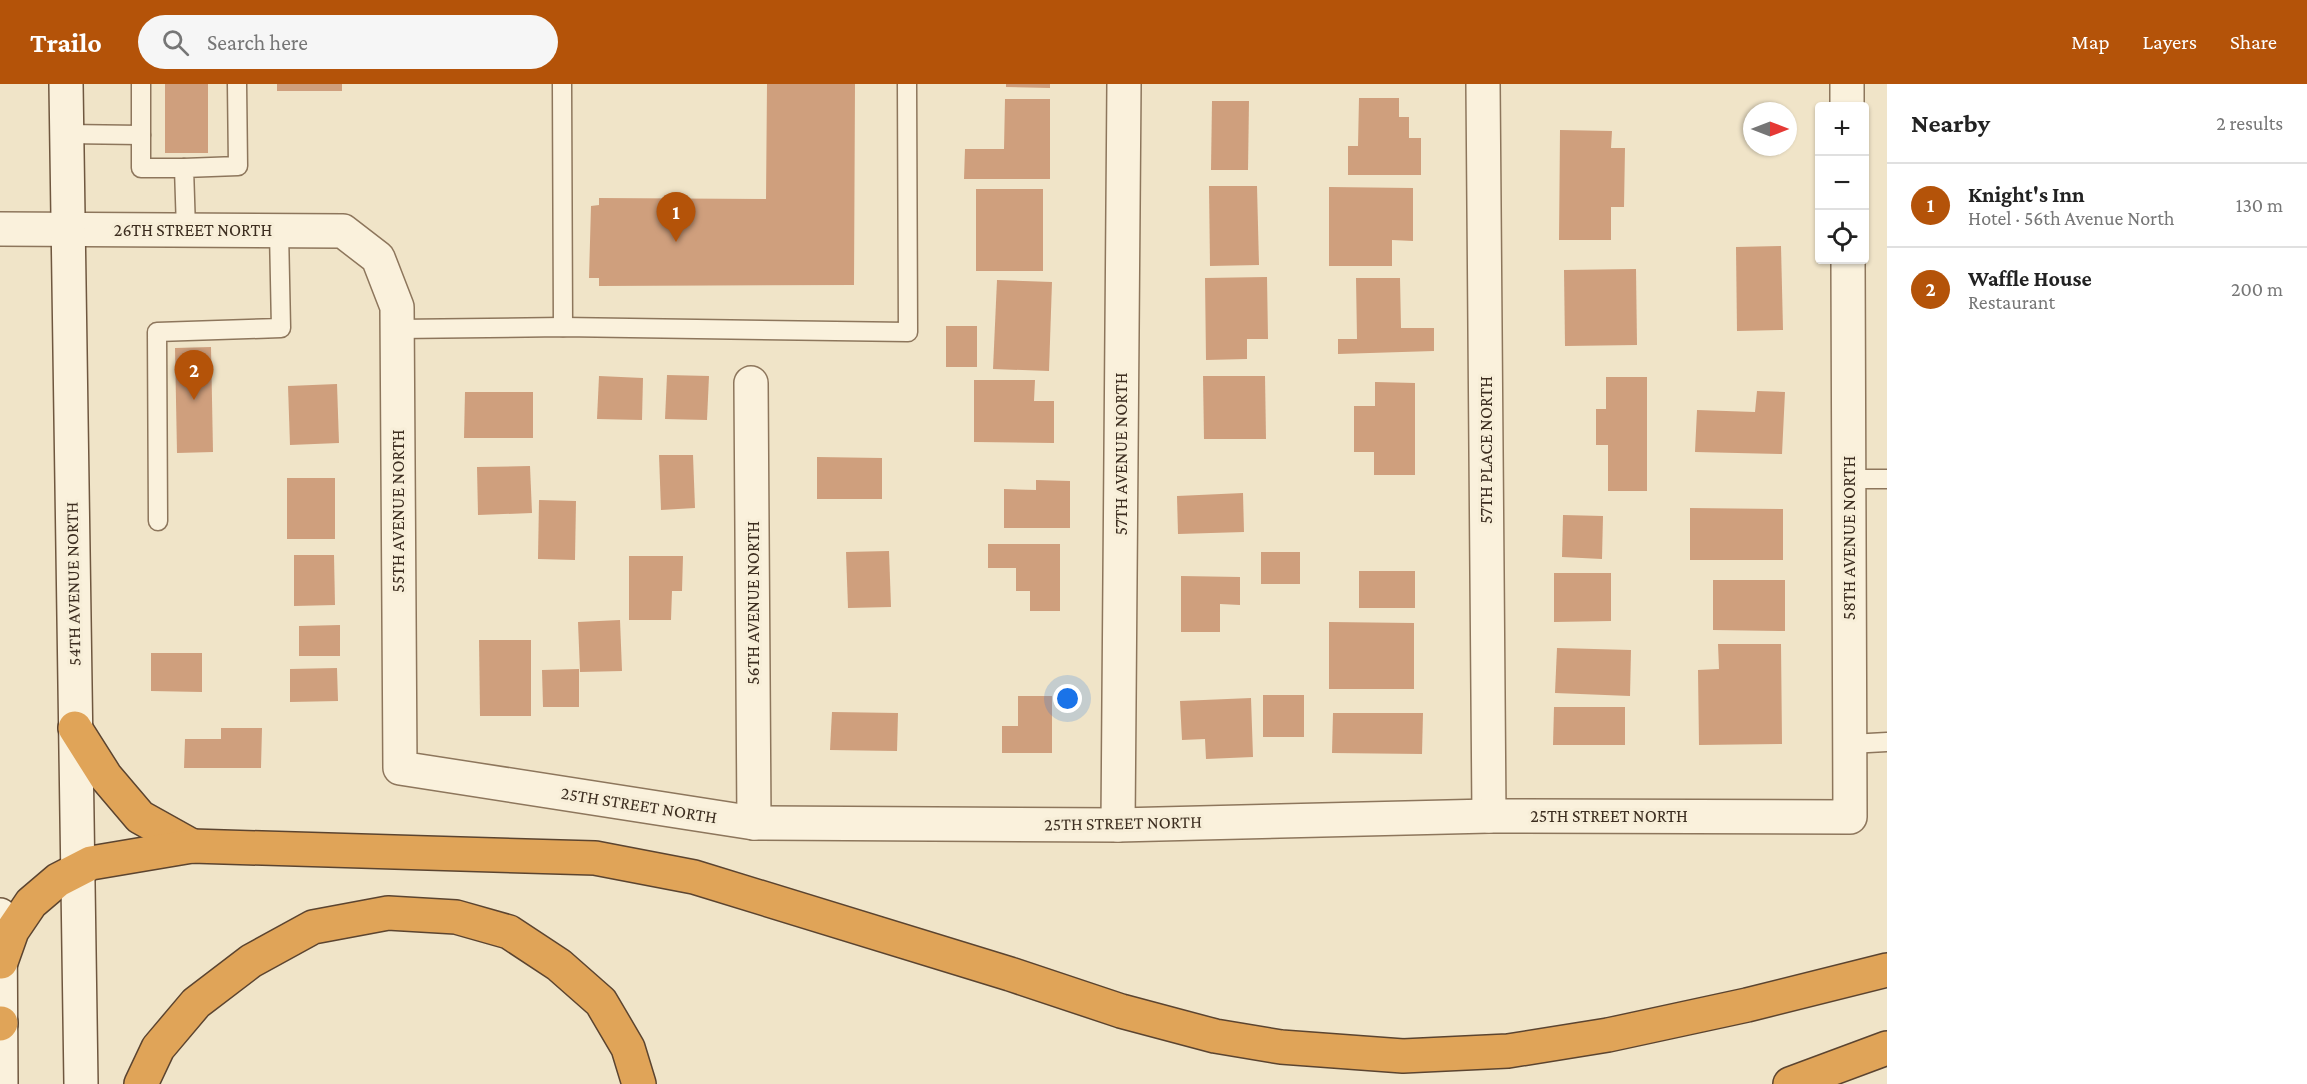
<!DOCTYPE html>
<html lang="en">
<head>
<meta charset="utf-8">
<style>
	body { margin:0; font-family:"Crimson Pro",serif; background:#f6f6f6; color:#222 }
	.controls { position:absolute; right:18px; top:18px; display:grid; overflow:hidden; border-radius:6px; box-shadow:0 2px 4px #0004 }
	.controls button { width:54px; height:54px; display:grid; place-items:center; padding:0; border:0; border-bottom:2px solid #e0e0e0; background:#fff; color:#222; font:30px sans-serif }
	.compass { position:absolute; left:1743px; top:18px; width:54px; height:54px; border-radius:50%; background:#fff; box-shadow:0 2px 4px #0004; rotate:90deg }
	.you { position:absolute; left:1068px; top:615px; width:21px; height:21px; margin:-15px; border:4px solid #fff; border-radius:50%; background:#1a73e8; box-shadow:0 0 0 9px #1a73e833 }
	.badge { display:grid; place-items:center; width:39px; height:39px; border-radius:50%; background:#b45309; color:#fff; font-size:20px; font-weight:700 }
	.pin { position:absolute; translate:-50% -50px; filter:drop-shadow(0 2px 3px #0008) }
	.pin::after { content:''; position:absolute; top:32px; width:21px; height:18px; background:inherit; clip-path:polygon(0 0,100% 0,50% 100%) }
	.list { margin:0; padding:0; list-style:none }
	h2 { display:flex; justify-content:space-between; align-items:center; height:78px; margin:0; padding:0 24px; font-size:26px }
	h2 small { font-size:20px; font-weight:400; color:#767676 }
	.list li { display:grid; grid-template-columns:39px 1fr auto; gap:18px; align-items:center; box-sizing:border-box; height:84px; padding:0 24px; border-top:2px solid #e0e0e0 }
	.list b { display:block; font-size:22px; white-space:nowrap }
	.list p { margin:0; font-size:20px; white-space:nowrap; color:#767676 }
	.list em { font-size:20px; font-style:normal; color:#767676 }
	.icon { flex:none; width:33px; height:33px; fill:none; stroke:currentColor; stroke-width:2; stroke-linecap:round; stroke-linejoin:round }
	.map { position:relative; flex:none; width:1887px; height:1000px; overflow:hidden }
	header { display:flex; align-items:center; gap:36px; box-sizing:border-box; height:84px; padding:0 30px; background:#b45309; color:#fff }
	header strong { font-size:28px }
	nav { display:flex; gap:33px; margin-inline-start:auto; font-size:21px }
	.search { width:420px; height:54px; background:#f6f6f6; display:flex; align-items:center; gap:15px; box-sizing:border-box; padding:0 21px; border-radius:33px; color:#767676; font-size:22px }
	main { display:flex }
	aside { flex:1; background:#fff }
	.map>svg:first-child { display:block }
</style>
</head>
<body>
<header>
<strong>Trailo</strong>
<div class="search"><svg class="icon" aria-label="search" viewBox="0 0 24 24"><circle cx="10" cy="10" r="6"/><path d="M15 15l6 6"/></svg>Search here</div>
<nav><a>Map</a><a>Layers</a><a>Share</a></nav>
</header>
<main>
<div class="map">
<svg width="1887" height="1000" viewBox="0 0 1887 1000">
	<rect width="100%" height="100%" fill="#f0e4c8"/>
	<!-- building -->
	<g fill="#cf9f7d">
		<rect x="165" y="0" width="43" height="69"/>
		<rect x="277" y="0" width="65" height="7"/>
		<path d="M767,0h88l-1,201 -255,1v-8h-10l2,-72 8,-1v-7l167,1z"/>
		<path d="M1006,0h44v4l-44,-1z"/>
		<path d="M1359,14h40v19h10v21h12v37h-73v-29h10z"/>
		<path d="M1005,15h45v80h-86l1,-30h39z"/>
		<path d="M1212,17h37l-1,69h-37z"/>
		<path d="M1560,46l52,1 -1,17h14l-1,59h-13v33h-52z"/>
		<path d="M1209,102h48l2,79 -49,1z"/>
		<path d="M1329,103l84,1v53l-21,-1v26h-63z"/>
		<rect x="976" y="105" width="67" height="82"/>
		<path d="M1781,162l2,84 -46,1 -1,-84z"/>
		<path d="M1636,185l1,76 -72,1 -1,-76z"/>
		<path d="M1267,193l1,62h-21v20l-41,1 -1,-82z"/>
		<path d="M1356,194h44l1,50h33v23l-96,3v-15h19z"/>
		<path d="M997,196l55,2 -3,89 -56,-2z"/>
		<rect x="946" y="242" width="31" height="41"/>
		<path d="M211,263l2,105 -36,1 -2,-105z"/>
		<path d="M667,291l42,1 -2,44 -42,-1z"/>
		<path d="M599,292l44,2 -1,42 -45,-1z"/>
		<path d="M1203,292h62l1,63h-62z"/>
		<path d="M1606,293h41v114h-39v-46h-12v-36h10z"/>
		<path d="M974,296h61l-1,21h20v42l-80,-1z"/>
		<path d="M1375,298l40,1v92h-41v-23h-20v-46h21z"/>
		<path d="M337,300l2,59 -49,2 -2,-59z"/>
		<path d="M1757,307l28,1 -3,62 -87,-2 2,-42 58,2z"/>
		<path d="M465,308h68v46h-69z"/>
		<path d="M659,371h34l2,53 -34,2z"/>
		<path d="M817,373l65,1v41h-65z"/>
		<path d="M530,382l2,47 -54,2 -1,-48z"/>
		<rect x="287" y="394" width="48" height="61"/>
		<path d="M1036,396l34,1v47h-66v-39l32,1z"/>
		<path d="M1243,409l1,39 -66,2 -1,-38z"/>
		<path d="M539,416l37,1 -1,59 -37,-1z"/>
		<path d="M1690,424l93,1v51h-93z"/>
		<path d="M1563,431l40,1 -1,43 -40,-2z"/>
		<path d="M988,460h72v67h-30v-20h-14v-23h-28z"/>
		<path d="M889,467l2,56 -43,1 -2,-56z"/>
		<rect x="1261" y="468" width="39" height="32"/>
		<path d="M294,471h40l1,50 -41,1z"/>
		<path d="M629,472h54l-1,35h-10l-1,29h-42z"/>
		<rect x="1359" y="487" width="56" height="37"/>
		<path d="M1554,489h57v48l-57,1z"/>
		<path d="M1181,492l59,1v28l-20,-1v28h-39z"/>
		<path d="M1713,496h72v51l-72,-1z"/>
		<path d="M620,536l2,51 -42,1 -2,-50z"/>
		<path d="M1329,538l85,1v66h-85z"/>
		<path d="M340,541v31h-41v-30z"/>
		<path d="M479,556h52v76h-51z"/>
		<path d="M1718,560h63l1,100 -83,1 -1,-75 21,-1z"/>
		<path d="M1557,564l74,2 -1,46 -75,-3z"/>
		<path d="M151,569h51v39l-51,-1z"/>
		<path d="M337,584l1,33 -48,1v-33z"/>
		<path d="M579,585v38h-36l-1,-37z"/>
		<rect x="1263" y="611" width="41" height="42"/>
		<path d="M1018,612h34v57h-50v-27h16z"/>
		<path d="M1251,614l2,59 -47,2 -1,-20 -23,1 -2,-39z"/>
		<path d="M1554,623h71v38h-72z"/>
		<path d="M832,628l66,1 -1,38 -67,-1z"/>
		<path d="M1333,629h90l-1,41 -90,-1z"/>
		<path d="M221,644h41l-1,40h-77l1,-29h36z"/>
	</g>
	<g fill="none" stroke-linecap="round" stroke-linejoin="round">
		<defs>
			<g id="lane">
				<path d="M562,0l1,243"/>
				<path d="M67,50l74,1v-51"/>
				<path d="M141,51v33h43"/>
				<path d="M186,146l-2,-62 54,-2 -1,-82"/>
				<path d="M397,245l166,-2 345,5 -1,-248"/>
				<path d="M1849,395h38"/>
				<path d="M158,437l-1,-189 124,-4 -2,-97"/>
				<path d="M1850,660l37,-2"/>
			</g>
			<g id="street">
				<path d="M1483,0l6,732"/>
				<path d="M1847,0v22"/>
				<path d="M0,145l343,2 35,27 19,49 3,461 354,55 364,2 371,-9 361,1 -2,-557"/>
				<path d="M751,299l3,440"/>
				<path d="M1118,741l6,-741"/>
			</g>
			<g id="secondary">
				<path d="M66,0l15,1000"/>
				<path d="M0,831l1,169"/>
			</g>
			<g id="highway">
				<path d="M75,644l31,49 34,40 52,29"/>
				<path d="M1,878l11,-31 19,-28 27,-23 33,-17 101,-17 403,12 99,19 316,97 111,37 94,25 66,11 122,9 105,-5 100,-16 139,-30 140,-35"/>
				<path d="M0,940l1,-1"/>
				<path d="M141,1000l17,-36 38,-45 55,-42 62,-34 75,-14 68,4 53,15 50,33 42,37 27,46 11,36"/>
				<path d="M1790,1000l97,-36"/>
			</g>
		</defs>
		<!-- lane casing -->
		<use href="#lane" stroke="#8d765c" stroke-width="21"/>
		<!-- street casing -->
		<use href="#street" stroke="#8d765c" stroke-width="36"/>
		<!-- secondary casing -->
		<use href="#secondary" stroke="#6f573f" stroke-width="36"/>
		<!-- highway casing -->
		<use href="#highway" stroke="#5b4430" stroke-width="36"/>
		<!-- lane -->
		<use href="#lane" stroke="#faf1dc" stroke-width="18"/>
		<!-- street -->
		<use href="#street" stroke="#faf1dc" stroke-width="33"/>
		<!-- secondary -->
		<use href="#secondary" stroke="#faf1dc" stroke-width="33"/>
		<!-- highway -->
		<use href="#highway" stroke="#e0a458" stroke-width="33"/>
	</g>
	<g text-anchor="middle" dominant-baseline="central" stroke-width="6" stroke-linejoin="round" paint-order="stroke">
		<!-- street labels -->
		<g font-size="18" fill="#3d2e20" stroke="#f7eed8">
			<text x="193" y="146">26TH STREET NORTH</text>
			<text transform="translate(1486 366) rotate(-90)">57TH PLACE NORTH</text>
			<text transform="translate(1121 370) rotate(-90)">57TH AVENUE NORTH</text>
			<text transform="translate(398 427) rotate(-90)">55TH AVENUE NORTH</text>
			<text transform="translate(1849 454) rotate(-90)">58TH AVENUE NORTH</text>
			<text transform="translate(73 500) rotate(-91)">54TH AVENUE NORTH</text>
			<text transform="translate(753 519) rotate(-90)">56TH AVENUE NORTH</text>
			<text transform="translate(639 721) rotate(9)">25TH STREET NORTH</text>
			<text x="1609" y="732">25TH STREET NORTH</text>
			<text transform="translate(1123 739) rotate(-1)">25TH STREET NORTH</text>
		</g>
	</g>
</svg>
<div class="controls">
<button>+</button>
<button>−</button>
<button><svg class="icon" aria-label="locate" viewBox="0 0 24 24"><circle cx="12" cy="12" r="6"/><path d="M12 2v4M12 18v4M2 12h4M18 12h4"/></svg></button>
</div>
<svg class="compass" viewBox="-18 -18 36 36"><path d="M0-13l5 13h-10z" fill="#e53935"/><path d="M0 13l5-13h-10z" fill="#767676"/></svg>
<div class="you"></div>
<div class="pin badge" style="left:676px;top:158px">1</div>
<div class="pin badge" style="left:194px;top:316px">2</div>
</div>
<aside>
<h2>Nearby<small>2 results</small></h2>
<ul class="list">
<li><span class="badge">1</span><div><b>Knight's Inn</b><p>Hotel · 56th Avenue North</p></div><em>130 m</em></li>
<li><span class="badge">2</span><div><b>Waffle House</b><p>Restaurant</p></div><em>200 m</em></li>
</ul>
</aside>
</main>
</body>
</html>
